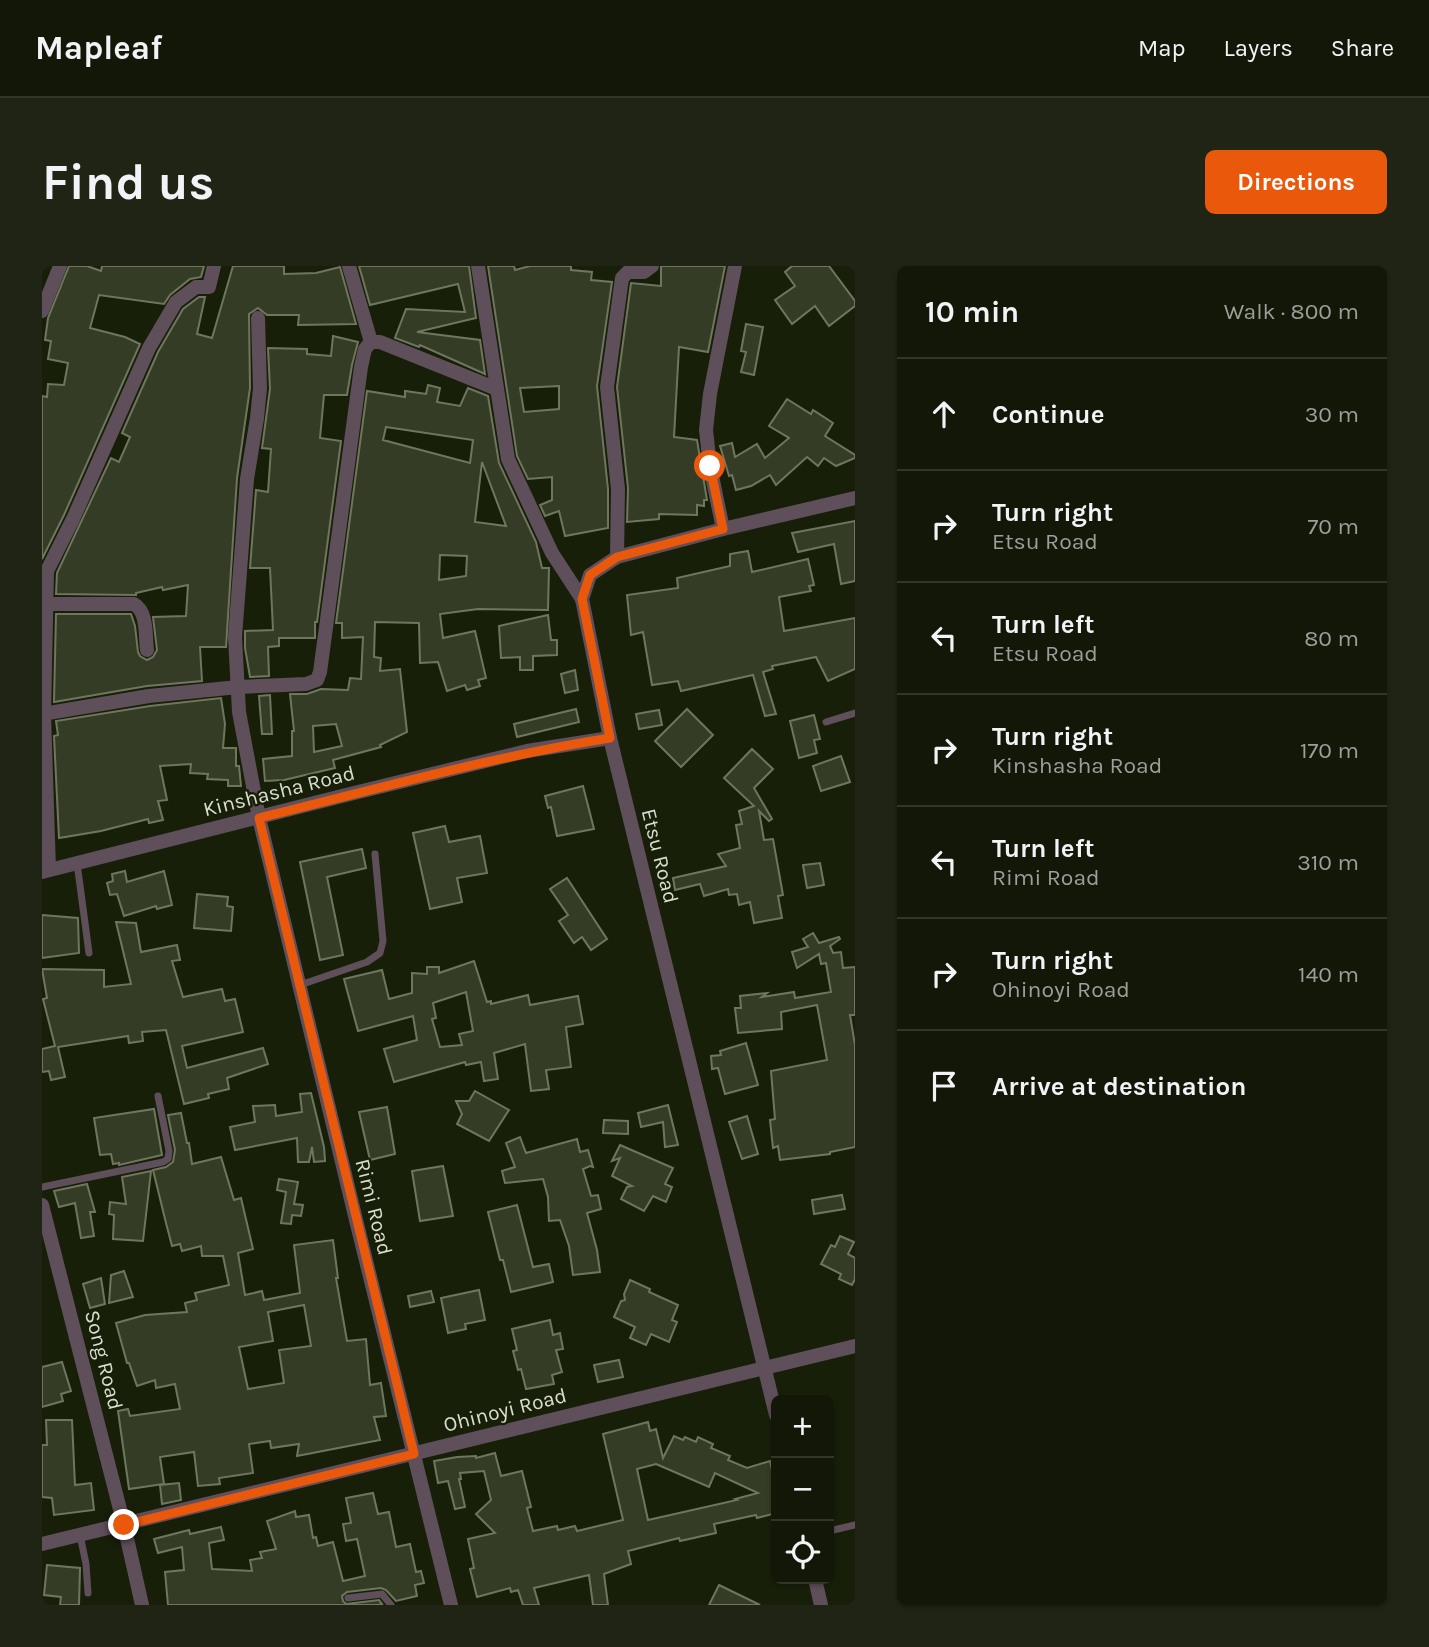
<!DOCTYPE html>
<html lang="en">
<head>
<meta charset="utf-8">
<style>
	body { margin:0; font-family:Karla,sans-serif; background:#1f2415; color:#f1f3f6 }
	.controls { position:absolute; right:21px; bottom:21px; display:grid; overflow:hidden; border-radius:10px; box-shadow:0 2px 5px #0004 }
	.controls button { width:63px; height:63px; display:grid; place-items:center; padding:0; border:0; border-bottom:2px solid #313628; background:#121707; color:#f1f3f6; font:35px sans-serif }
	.stop { position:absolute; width:21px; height:21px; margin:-16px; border:5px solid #ea580c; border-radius:50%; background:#fff }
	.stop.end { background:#ea580c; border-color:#fff; box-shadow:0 2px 7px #0008 }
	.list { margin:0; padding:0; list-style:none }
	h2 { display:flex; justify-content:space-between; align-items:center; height:91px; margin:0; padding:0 28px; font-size:30px }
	h2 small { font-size:23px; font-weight:400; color:#9c9f9b }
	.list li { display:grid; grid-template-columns:46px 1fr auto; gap:21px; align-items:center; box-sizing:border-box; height:112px; padding:0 28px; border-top:2px solid #313628 }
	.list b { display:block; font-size:26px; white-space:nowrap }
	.list p { margin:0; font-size:23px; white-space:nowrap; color:#9c9f9b }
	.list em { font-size:23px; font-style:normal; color:#9c9f9b }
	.icon { flex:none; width:38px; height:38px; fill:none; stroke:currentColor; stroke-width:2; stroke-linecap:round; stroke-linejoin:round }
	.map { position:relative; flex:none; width:813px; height:1339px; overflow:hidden; border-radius:10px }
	header { display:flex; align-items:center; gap:42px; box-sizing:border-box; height:98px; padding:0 35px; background:#121707; border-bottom:2px solid #313628 }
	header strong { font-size:33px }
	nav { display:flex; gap:38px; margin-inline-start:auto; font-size:24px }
	.intro { display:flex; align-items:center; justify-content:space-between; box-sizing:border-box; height:168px; padding:0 42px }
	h1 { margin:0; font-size:49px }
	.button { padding:18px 32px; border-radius:10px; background:#ea580c; color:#fff; font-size:24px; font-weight:700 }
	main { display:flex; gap:42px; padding:0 42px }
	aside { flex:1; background:#121707; border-radius:10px; box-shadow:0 2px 5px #0004 }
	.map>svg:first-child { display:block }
</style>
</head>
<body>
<header>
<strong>Mapleaf</strong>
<nav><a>Map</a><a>Layers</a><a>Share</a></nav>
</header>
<div class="intro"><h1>Find us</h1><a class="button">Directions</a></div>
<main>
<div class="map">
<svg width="813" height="1339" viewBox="0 0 813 1339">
	<rect width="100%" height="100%" fill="#181f09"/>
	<!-- building -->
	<g fill="#343c25" stroke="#6e775e" stroke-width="2" fill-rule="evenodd">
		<path d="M27,0h18l14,5 1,-5h102l-3,11 -11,2 -20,16 -6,9 -65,-9 -9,33 35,9 15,7 -76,171 -22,44v-163l5,1 1,-13 16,1 4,-22 -20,-4 3,-18 -6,-1 3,-22z"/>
		<path d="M191,0h51v8l32,-1 24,-6 16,57 -58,1 1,-10h-32l-9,-7 -9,6 1,74 -13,90 -11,169h-26l2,34 -55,5 -93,16 2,-88h75l4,12 3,26 2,4 7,4 6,-3 4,-7 -4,-33 33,-1 2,-31 -25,5 -1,-3 -26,6v2l-80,-1 1,-21 54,-115 8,4 11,-25 -8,-4 36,-81 25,-43 16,-12h6l-8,37 15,4z"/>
		<path d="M317,0h110l7,52 -59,14 63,8 5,34 -65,-29 -1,2 -24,-9 11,-29 59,3 -7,-28 -88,21z"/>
		<path d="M446,0h26l1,4 15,-4h41v4l21,2 -1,8 21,2 -15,104 11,103v39l-43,8 -6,-25 -14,5 -5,-11 12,-5v-23l-24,2 -11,-23zM517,120v23l-35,3 -4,-24z"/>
		<path d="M619,0h64l-17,86 -29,-5 -5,90 23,3 10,60h-3v6l-7,-1v10l-38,-1v5l-32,3 1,-34 -11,-101 14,-104 30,3z"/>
		<path d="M750,0h37l26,35v5l-26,20 -14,-20 -23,18 -17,-24 20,-14 -10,-14z"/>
		<path d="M704,58l17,3 -9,48 -13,-3 5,-20 -5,-1z"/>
		<path d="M291,70l25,6 -6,23 -5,30h-23l-4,43 21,3 -24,181h-2v16h-36v8l-11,1 1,29 -19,1 -5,-29v-17l28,-1 -3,-62h-20l6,-78 12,2 3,-43 -9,-1 8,-59 -2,-41 39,1v5l24,2z"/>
		<path d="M386,119l12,3 -3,14 23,4 8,-18 20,8 11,67 37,79 6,26h7l-1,42 -70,-1 -38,5 3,24 32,-7 11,47 -8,2 2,6 -13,4 -2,-5 -18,6 -9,-29 -18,1 -1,-40 -44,-1 -1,35 7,1 -1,13 20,-2 7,63 -27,13 1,2 -48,13 2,8 -51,12 -19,1 -2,-22 29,-3v-25h2l-4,-37h17l14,-5 27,1 2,-12 11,1 2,-42 -21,1v-15h-6l31,-232 38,6v-6l21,3zM344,161l87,13 -3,23 -87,-23zM440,196l24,64 -31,-4zM398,289l27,1 -1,20 -27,4zM294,458l6,22 -28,6 -1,-26z"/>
		<path d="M745,133l24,15 2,-4 20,13 -8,13 30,19v3l-19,8 -12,-8 -6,8 -11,-9 -31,28 -6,-10 -19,11 -15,4 -4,-15 -3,1 -9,-30 12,-3 3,14 22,-13 8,14 24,-20 -20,-12z"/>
		<path d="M813,255v60l-14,3 -7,-40 -36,8 -6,-19z"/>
		<path d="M706,285l4,21 56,-13 6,26 -5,1 2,5 -32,6 5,34 71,-13v51l-27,12 -12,-24 -44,9 1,3 -10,3 13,42 -11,2 -12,-41 -72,16 -3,-10 -26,4 -9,-53 -12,3 -4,-40 51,-7 -1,-10 53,-12v-12z"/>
		<path d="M506,349l3,25h6v15l-24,1v14h-13v-13l-19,1 -2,-32z"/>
		<path d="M533,404l3,20 -13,3 -4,-19z"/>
		<path d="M228,429l2,39h-10l-3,-38z"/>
		<path d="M179,432l4,26 -2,24h13v18h3l2,20h-13v-6l-21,-1 1,-5 -18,-1 1,-9 -31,2 7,34 -9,1 5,19 -14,3 -1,-4 -47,12 -42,7 -5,-102 4,-1 -2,-14 94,-15z"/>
		<path d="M534,443l3,13 -62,15 -3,-13z"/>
		<path d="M645,443l26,26 -32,32 -26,-26z"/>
		<path d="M617,444l3,15 -23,4 -3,-15z"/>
		<path d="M772,449l6,24 -6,1 3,13 -18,5 -9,-37z"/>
		<path d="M710,483l21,20 -19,19 18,31 -3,2 -10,-10 5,29 9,-1 10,56 -5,1 4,22 -28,5 -4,-21 -11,3 -2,-11 -8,1 -1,-6 -24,7 -4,-12 -25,6 -2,-12 53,-12 -8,-12 22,-6 -4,-23 6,-1 -3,-13 15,-5 -30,-28z"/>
		<path d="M799,490l9,26 -29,9 -8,-25z"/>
		<path d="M541,520l11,43 -37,7 -6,-29 -3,1 -3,-12z"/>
		<path d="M403,560l4,16 31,-6 7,37 -30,5 5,24 -32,7 -17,-76z"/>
		<path d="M320,583l4,19 -39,9 16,78 -23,5 -20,-98z"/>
		<path d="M778,597l4,22 -17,3 -4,-23z"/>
		<path d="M83,605l2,11 37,-11 8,34 -15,4 -1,-3 -32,10 -7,-22 -7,1 -3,-12 6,-2 -1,-7z"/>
		<path d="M525,612l40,61 -16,11 -9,-13 -8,6 -15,-22 9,-6 -18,-26z"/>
		<path d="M155,628l31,3 -1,9 6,1 -2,24 -37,-3z"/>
		<path d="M0,649l36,3 1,35 -37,5z"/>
		<path d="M74,656l20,1 5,29 36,-7 3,15 -8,1 11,36 39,-8 3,12 10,-2 8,33 -61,14 5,22 76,-20 5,16 -41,14 2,11 -21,5 1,4 -25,6 -18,-74 -24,2 1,9 -14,2 -1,-7 -70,11 7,30 -14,3 -2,-9 -7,1v-23l13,-3 -12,-47 4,-1 -5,-29 62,1v17l27,-3z"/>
		<path d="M771,667l6,10 20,-6 1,2 -10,7 3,7 8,-1 2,16 12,-1v48h-5l5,30v102l-25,5v2l-50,6 -2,-14 -5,2 -3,-28 5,-1 -4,-48 56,-11 -10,-55 -36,7 1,17 -44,4 -3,-25h6l-1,-12 27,-3 -5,4 32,-5 1,6 36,-6 -5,-29 -5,1 -2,-10 -22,14 -5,-16 16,-5 -5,-8z"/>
		<path d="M432,695l13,41 4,-1v3l37,-9 2,10 48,-9 5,28 -17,3 5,40 -25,3 3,19 -18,2 -6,-47 -31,9 4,26 -14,2 -3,-19 -15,3 -1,-3 -71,20 -10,-33 33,-9 -4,-24 -55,15 -14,-52 38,-9 7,29 23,-6v-20l15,1v-7h12v6zM424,726l7,39 -14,3 3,11 -22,2 -8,-28 4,-1 -3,-15z"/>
		<path d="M704,777l12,42 -33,9 -7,-26 -6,1 -1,-13 10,-1 -1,-4z"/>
		<path d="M433,825l34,19 -20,31 -32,-17 5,-10 -6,-13h13z"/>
		<path d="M269,827l13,54 1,14 -11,1 -2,-15 -3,15h-11l-1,-24 -62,12 -5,-23 25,-5 -2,-16 22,-1 1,11 26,-4 -2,-18z"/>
		<path d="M626,839l10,40 -13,2 -2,-25 -22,5 -3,-14z"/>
		<path d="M345,841l8,47 -25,6 -11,-48z"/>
		<path d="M112,843l8,46 -43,10v-2l-6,1 -2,-10 -11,1 -6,-37z"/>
		<path d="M139,847l6,30h2l3,21 29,-7 13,43 7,-2 12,51 -15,4 7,42 17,-4 2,9 36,-7 -6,-48 39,-5 5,38h-2l11,63 19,-2 4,46 11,-2 5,33 -12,1 6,23 -83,16 2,-12 -28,4 -1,-7 -21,3 4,29 -34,5 1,6 -22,2 -4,-34 -34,5 4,27 -35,5 -11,-78 10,-2 2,7 50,-7 -5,-25 -19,4 -1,-8 -18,6 -8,-23h-2l-11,-40 29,-8 42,-3 -2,-9 12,-3 -2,-7 34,-8 -6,-29h-21l-1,-10 -19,5 -2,-7 -8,2 -6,-23 -13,-53 13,-3 7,-5 2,-12 -7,-35zM262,1039l7,41 -32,4 5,33 -36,6 -9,-42 34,-6 -5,-29z"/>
		<path d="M705,850l11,38 -16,5 -13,-37z"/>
		<path d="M562,854l24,1v13l-25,-1z"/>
		<path d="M478,871l6,16 51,-14 3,13 8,-2 5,17 -3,-1 -7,3 8,27 7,-1 3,14 -14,4 10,37 3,22 -27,3 -4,-29 -9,-26 -11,1 -1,-24 -5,-18 -38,4 -3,-12 13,-4 -9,-24z"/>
		<path d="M578,879l53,23 -8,16 7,3 -6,15 -13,-6 -9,15 -23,-12 6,-12 5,-1 -20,-10 8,-18 -8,3z"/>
		<path d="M401,900l10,50 -33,5 -8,-50z"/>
		<path d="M109,905l-8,70 -30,-2 1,-24 -5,-1 1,-12 16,2 -4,-27z"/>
		<path d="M237,913l19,3 -4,22 9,1 -2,11 -9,-1 -1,9 -10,-1 5,-31 -9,-2z"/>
		<path d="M45,918l8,28h-5l4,24 -13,2 -6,-35 -16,4 -5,-16z"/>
		<path d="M800,929l3,14 -31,5 -2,-14z"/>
		<path d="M475,939l16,62 16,-3 4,18 -42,10 -8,-32h-3l-12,-48z"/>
		<path d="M798,970l14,6 -6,12 7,4v21l-3,6 -13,-6 2,-5 -20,-10 10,-19 4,2z"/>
		<path d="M82,1005l9,26 -24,6 2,-28z"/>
		<path d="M59,1012l4,26 -15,4 -7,-24z"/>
		<path d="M588,1014l20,9 -1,3 29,13 -6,15 5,2 -8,20 -18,-8 -5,11 -16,-7 5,-11 -21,-10 7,-16 4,-1 -1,-6z"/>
		<path d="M437,1024l6,30 -20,4 1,5 -18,4 -7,-35z"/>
		<path d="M389,1025l3,11 -24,5 -2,-11z"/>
		<path d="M508,1054l3,15 7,-2 3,16 -7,1 6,22 -10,3 2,9 -28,5 -5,-20 -3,1 -5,-19 4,-1 -5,-21z"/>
		<path d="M577,1094l4,17 -25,5 -4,-17z"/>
		<path d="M20,1096l9,29 -10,3 2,7 -21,6v-40z"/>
		<path d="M4,1154h26l3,65 16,-2 3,27 -40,5 -2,-17 -10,-1v-52h5z"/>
		<path d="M606,1156l2,9 6,-2 7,29 11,-22 9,4 2,-3 11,5 2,-5 15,7 -2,4 19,8 -2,4 19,8 23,-7 6,27v25l-19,5 -1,-3 -42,9 2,9 -36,8 -1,-3 -51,13 3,13 -27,10 4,31h-15l-4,-30 -55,13 5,17h-16l-5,-15 -7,2 -1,-4 -33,9 -7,-28 4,-1 -6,-29 27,-6 -19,-19 15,-14 -7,-29 -24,2 1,6h-2l6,28 -10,2 -7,-28 -10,2 -4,-22 23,-4 19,-1v2l19,-5 6,23 21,-5 9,36 -4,1 6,23 24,-5 1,4 17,-4 2,5 46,-11 -20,-86zM614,1198l53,23 6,-14 43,20 -23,6 2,1 -89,20 -11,-51z"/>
		<path d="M137,1217l2,17 -19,4 -2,-19z"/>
		<path d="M331,1227l5,21 11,-2 7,35 14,-3 6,28 5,-1 3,12 -9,2 2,11 -21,5 -10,-11 -5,-2 -34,4 -5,4 1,5 3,3 33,-4 3,4 -4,1h-210l-3,-33 19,-2 -2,-23 -24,6 -4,-14 35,-9 1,4 31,-7 3,13 -15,3 3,26 40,2 -2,-11 12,-2 -2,-6 16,-3 -9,-28 28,-10 1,6 13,-2 4,23 3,-1 2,9 15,-4 10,39 22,-5 -8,-37 -11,2 -3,-17 8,-1 -5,-25z"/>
		<path d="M5,1299l33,3 -1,37h-19l1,-8 -17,-2z"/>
		<path d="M677,1319l41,20h-51z"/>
	</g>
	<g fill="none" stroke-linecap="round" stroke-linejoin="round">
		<!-- lane -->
		<g stroke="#5f4f5a" stroke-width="7">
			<path d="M784,456l29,-9"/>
			<path d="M35,597l12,90"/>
			<path d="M258,719l67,-23 13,-9 3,-12 -8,-87"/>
			<path d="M0,921l121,-25 5,-3 1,-8 -11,-55"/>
			<path d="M787,1265l26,-6"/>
			<path d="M38,1269l6,29 2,29"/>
			<path d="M306,1332l34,-4 9,11"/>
		</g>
		<!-- street -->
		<g stroke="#5f4f5a" stroke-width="14">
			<path d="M307,0l22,76"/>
			<path d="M436,0l30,193 44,94 30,46"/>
			<path d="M0,45l18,-45"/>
			<path d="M216,52l2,70 -3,30 -10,61 -12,158 4,75 20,106 97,402 95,385"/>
			<path d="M329,76h9l117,47"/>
			<path d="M681,263l-13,-63 -4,-36 4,-36 25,-128"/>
			<path d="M575,291l1,-68 -11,-102 15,-109 6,-6h16l8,-6"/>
			<path d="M3,338h89c14,8 11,32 13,46"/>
			<path d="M0,448l107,-18 89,-9 68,-3 11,-4 3,-8 41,-305 4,-18 6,-7"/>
			<path d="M7,604l-5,-156 3,-143 26,-52 76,-171 27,-46 20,-15h13l5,-21"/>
			<path d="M0,606l308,-78 177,-43 83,-13"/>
			<path d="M0,939l82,320 18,80"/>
			<path d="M734,1149l-166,-677 -28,-139 8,-24 27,-18 106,-28 132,-31"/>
			<path d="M0,1278l813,-198"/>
			<path d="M773,1313l6,26"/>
		</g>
	</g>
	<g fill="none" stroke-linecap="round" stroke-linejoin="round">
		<!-- route -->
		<path stroke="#ea580c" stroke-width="9" d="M82,1259l290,-71 -155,-636c117,-29 232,-61 351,-80l-28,-139 8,-24 27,-18 106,-28 -13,-63"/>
	</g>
	<g text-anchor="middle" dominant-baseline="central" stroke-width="5" stroke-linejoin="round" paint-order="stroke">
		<!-- street labels -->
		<g font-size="21" fill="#d9ded0" stroke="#181f09">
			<text transform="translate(237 525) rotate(-14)">Kinshasha Road</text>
			<text transform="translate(618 590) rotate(76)">Etsu Road</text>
			<text transform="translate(332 941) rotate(76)">Rimi Road</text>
			<text transform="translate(62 1094) rotate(76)">Song Road</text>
			<text transform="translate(463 1144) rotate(-14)">Ohinoyi Road</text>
		</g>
	</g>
</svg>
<div class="controls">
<button>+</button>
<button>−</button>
<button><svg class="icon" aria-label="locate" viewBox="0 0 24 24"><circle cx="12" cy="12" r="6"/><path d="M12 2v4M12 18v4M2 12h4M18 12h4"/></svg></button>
</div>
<div class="stop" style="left:668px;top:200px"></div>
<div class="stop end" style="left:82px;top:1259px"></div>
</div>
<aside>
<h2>10 min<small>Walk · 800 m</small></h2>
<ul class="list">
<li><svg class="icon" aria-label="ahead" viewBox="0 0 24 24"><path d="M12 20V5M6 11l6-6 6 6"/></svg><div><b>Continue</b></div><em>30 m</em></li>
<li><svg class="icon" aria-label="right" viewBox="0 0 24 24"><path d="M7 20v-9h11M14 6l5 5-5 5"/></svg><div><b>Turn right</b><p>Etsu Road</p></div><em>70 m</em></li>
<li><svg class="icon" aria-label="left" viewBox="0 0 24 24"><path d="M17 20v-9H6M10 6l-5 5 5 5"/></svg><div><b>Turn left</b><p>Etsu Road</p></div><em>80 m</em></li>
<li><svg class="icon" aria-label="right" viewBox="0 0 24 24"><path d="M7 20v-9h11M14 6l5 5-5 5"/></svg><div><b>Turn right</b><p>Kinshasha Road</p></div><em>170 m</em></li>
<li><svg class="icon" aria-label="left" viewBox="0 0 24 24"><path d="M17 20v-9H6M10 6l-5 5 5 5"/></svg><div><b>Turn left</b><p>Rimi Road</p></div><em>310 m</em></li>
<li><svg class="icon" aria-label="right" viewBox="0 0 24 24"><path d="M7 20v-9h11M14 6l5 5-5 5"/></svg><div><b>Turn right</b><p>Ohinoyi Road</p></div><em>140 m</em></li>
<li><svg class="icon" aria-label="arrive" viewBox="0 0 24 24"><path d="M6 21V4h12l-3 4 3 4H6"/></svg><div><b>Arrive at destination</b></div></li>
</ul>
</aside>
</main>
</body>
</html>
